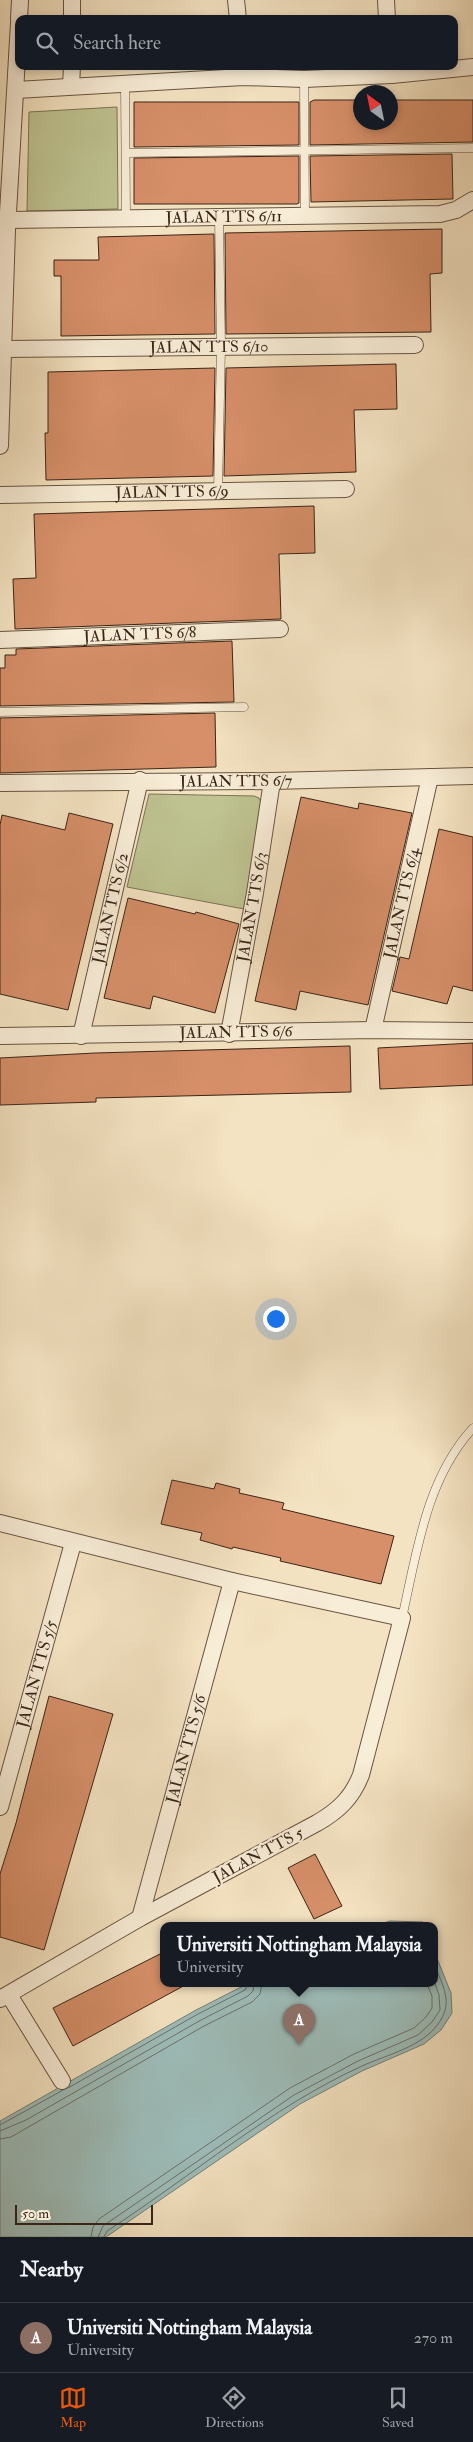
<!DOCTYPE html>
<html lang="en">
<head>
<meta charset="utf-8">
<style>
	body { margin:0; font-family:"IM FELL Double Pica",serif; background:#20242c; color:#f1f3f6 }
	.compass { position:absolute; left:353px; top:85px; width:45px; height:45px; border-radius:50%; background:#171b24; box-shadow:0 2px 8px #0003; rotate:327deg }
	.scale { position:absolute; left:15px; bottom:12px; width:138px; box-sizing:border-box; padding-left:5px; border:2px solid #3a2518; border-top:0; font-size:14px; line-height:18px; white-space:nowrap; color:#3a2518; -webkit-text-stroke:4px #f8edd7; paint-order:stroke }
	.you { position:absolute; left:275px; top:1318px; width:18px; height:18px; margin:-12px; border:4px solid #fff; border-radius:50%; background:#1a73e8; box-shadow:0 0 0 8px #1a73e833 }
	.badge { display:grid; place-items:center; width:32px; height:32px; border-radius:50%; background:#ea580c; color:#fff; font-size:16px; font-weight:700 }
	.pin { position:absolute; translate:-50% -41px; filter:drop-shadow(0 1px 2px #0008) }
	.pin::after { content:''; position:absolute; top:26px; width:18px; height:15px; background:inherit; clip-path:polygon(0 0,100% 0,50% 100%) }
	.popup { position:absolute; left:160px; top:1922px; width:278px; height:65px; box-sizing:border-box; display:grid; place-content:center; border-radius:10px; background:#171b24; filter:drop-shadow(0 1px 4px #0005); font-size:16px; white-space:nowrap; color:#9ea1a6 }
	.popup b { font-size:19px; color:#f1f3f6 }
	.popup::after { content:''; position:absolute; left:50%; top:100%; margin-left:-10px; border:10px solid transparent; border-top-color:#171b24 }
	.list { margin:0; padding:0; list-style:none }
	h2 { display:flex; justify-content:space-between; align-items:center; height:65px; margin:0; padding:0 20px; font-size:21px }
	h2 small { font-size:16px; font-weight:400; color:#9ea1a6 }
	.list li { display:grid; grid-template-columns:32px 1fr auto; gap:15px; align-items:center; box-sizing:border-box; height:70px; padding:0 20px; border-top:1px solid #363941 }
	.list b { display:block; font-size:19px; white-space:nowrap }
	.list p { margin:0; font-size:16px; white-space:nowrap; color:#9ea1a6 }
	.list em { font-size:16px; font-style:normal; color:#9ea1a6 }
	.icon { flex:none; width:28px; height:28px; fill:none; stroke:currentColor; stroke-width:2; stroke-linecap:round; stroke-linejoin:round }
	.map { position:relative; flex:none; width:473px; height:2237px; overflow:hidden }
	.search { position:absolute; background:#171b24; box-shadow:0 2px 8px #0003; left:15px; right:15px; top:15px; height:55px; display:flex; align-items:center; gap:12px; box-sizing:border-box; padding:0 18px; border-radius:10px; color:#9ea1a6; font-size:19px }
	.sheet { height:135px; background:#171b24 }
	nav { display:flex; justify-content:space-around; align-items:center; box-sizing:border-box; height:70px; border-top:1px solid #363941; background:#171b24; font-size:14px; color:#9ea1a6 }
	nav a { display:grid; justify-items:center; gap:2px }
	nav .on { color:#ea580c }
	.map>svg:first-child { display:block }
</style>
</head>
<body>
<div class="map">
<svg width="473" height="2237" viewBox="0 0 473 2237">
	<rect width="100%" height="100%" fill="#f4e3c2"/>
	<filter id="stains"><feTurbulence type="fractalNoise" baseFrequency=".004" numOctaves="4"/><feColorMatrix values="0 0 0 0 .2 0 0 0 0 .09 0 0 0 0 .02 0 0 0 .5 -.17"/></filter>
	<radialGradient id="worn" r=".72"><stop offset=".6" stop-color="#630" stop-opacity="0"/><stop offset="1" stop-color="#630" stop-opacity=".3"/></radialGradient>
	<!-- green -->
	<g fill="#bec391" stroke="#7c7454">
		<path d="M117,107l1,102 -91,2 2,-99z"/>
		<path d="M149,794l105,2 5,2 5,11 -20,100 -117,-22z"/>
	</g>
	<!-- water -->
	<g fill="#9dbdba" stroke="#758079">
		<path d="M390,1921l33,1 1,4h-49z"/>
		<path d="M434,1951l17,42 1,20 -11,17 -17,14 -62,27 -62,33 -194,133h-106v-116l196,-111 51,-26h187z"/>
	</g>
	<g fill="none" stroke-linecap="round" stroke-linejoin="round">
		<!-- shore -->
		<g stroke="#6c7169" stroke-width="1">
			<path d="M68,2088l130,-74 47,-24 3,-6"/>
			<path d="M0,2125l65,-36"/>
			<path d="M0,2131l26,-11 175,-100 47,-24 5,-5 1,-7"/>
			<path d="M0,2139l11,-2 193,-111 48,-24 8,-8 2,-10"/>
			<path d="M91,2237l2,-10 6,-8 191,-131 64,-34 60,-26 12,-11 6,-9v-12l-5,-12"/>
			<path d="M98,2237l5,-11 191,-131 64,-34 60,-26 14,-13 8,-12 -1,-15 -5,-14"/>
			<path d="M104,2237l3,-6c85,-55 163,-123 255,-165 24,-11 60,-19 76,-42 16,-21 5,-38 -4,-60"/>
		</g>
	</g>
	<!-- building -->
	<g fill="#d68f69" stroke="#3a2518">
		<path d="M314,100h46v22h30v-22h83v42l-163,3v-43z"/>
		<path d="M134,102h165v43l-165,2z"/>
		<path d="M452,154l1,45 -142,3 -1,-46z"/>
		<path d="M299,156v47l-2,1h-163v-46z"/>
		<path d="M442,229v44l-12,1 1,58 -205,2 -1,-101z"/>
		<path d="M214,234l1,100 -154,2v-60h-7v-16h45l-1,-23z"/>
		<path d="M396,364l1,45 -43,1 2,62 -132,4 2,-108z"/>
		<path d="M215,368l-2,108 -167,4 -1,-47h3v-61z"/>
		<path d="M314,506l1,47 -36,1 2,65 -266,10 -2,-50 23,-1 -2,-64z"/>
		<path d="M232,641l2,61 -234,4v-38h5v-13h11v-6z"/>
		<path d="M215,713l1,54 -216,6v-55z"/>
		<path d="M301,797l57,12 1,-6 53,10 -44,192 -68,-14 -4,19 -41,-9z"/>
		<path d="M69,813l44,11 -45,186 -68,-16v-169l2,-10 63,15z"/>
		<path d="M439,829l34,8v154l-20,-5 -6,18 -55,-13 8,-34 9,2z"/>
		<path d="M128,898l67,16 1,-2 43,12 -24,89 -62,-17 -3,13 -46,-11z"/>
		<path d="M473,1043v42l-93,4 -2,-41z"/>
		<path d="M350,1046l1,46 -255,6v4l-96,3v-47l95,-5z"/>
		<path d="M172,1480l42,9 2,-6 24,6 -1,4 45,10 -2,6 112,27 -13,48 -101,-23 1,-3 -48,-11 -1,2 -32,-9 2,-7 -41,-9z"/>
		<path d="M49,1696l64,18 -69,236 -44,-13v-63l16,-51z"/>
		<path d="M315,1854l27,52 -28,13 -26,-51z"/>
		<path d="M164,1952v32h23l-114,62 -20,-38z"/>
	</g>
	<g fill="none" stroke-linecap="round" stroke-linejoin="round">
		<defs>
			<g id="service">
				<path d="M304,79l1,136"/>
				<path d="M125,82l1,136"/>
				<path d="M126,153l347,-5"/>
				<path d="M218,492l3,-145 -2,-130"/>
				<path d="M0,712l244,-5"/>
				<path d="M402,1618c15,-66 24,-139 71,-190"/>
			</g>
			<g id="minor">
				<path d="M236,0l2,19"/>
				<path d="M386,0l1,19"/>
				<path d="M19,19l1,-19"/>
				<path d="M72,19v-19"/>
				<path d="M71,86l1,-20"/>
				<path d="M16,90l227,-13 61,2 88,-4 81,-8"/>
				<path id="s1" d="M8,220l432,-6 16,-4 17,-10"/>
				<path id="s2" d="M4,349l411,-4"/>
				<path d="M0,446l7,-216 12,-207"/>
				<path id="s3" d="M0,495l346,-6"/>
				<path id="s4" d="M0,640l280,-11"/>
				<path id="s5" d="M0,783l272,-2 201,-5"/>
				<path id="s6" d="M373,1030l57,-253"/>
				<path id="s7" d="M229,1034l26,-141 17,-112"/>
				<path id="s8" d="M0,1036l373,-6 100,1"/>
				<path id="s9" d="M81,1036l59,-256"/>
				<path d="M0,1523l232,58 170,37 -41,157c-9,23 -23,36 -44,48l-177,95 -140,81"/>
				<path id="s10" d="M0,1807l73,-264"/>
				<path id="s11" d="M140,1918l92,-337"/>
				<path d="M9,1995l53,86"/>
			</g>
		</defs>
		<!-- service casing -->
		<use href="#service" stroke="#685442" stroke-width="9"/>
		<!-- minor casing -->
		<use href="#minor" stroke="#685442" stroke-width="18"/>
		<!-- service -->
		<use href="#service" stroke="#f8edd7" stroke-width="8"/>
		<!-- minor -->
		<use href="#minor" stroke="#f8edd7" stroke-width="16"/>
	</g>
	<g text-anchor="middle" dominant-baseline="central" stroke-width="4.5" stroke-linejoin="round" paint-order="stroke">
		<!-- street labels -->
		<g font-size="16" fill="#3a2518" stroke="#f8edd7">
			<text stroke="none"><textPath href="#s1" startOffset="216">JALAN TTS 6/11</textPath></text>
			<text stroke="none"><textPath href="#s2" startOffset="205">JALAN TTS 6/10</textPath></text>
			<text stroke="none"><textPath href="#s3" startOffset="172">JALAN TTS 6/9</textPath></text>
			<text stroke="none"><textPath href="#s4" startOffset="140">JALAN TTS 6/8</textPath></text>
			<text stroke="none"><textPath href="#s5" startOffset="236">JALAN TTS 6/7</textPath></text>
			<text stroke="none"><textPath href="#s6" startOffset="130">JALAN TTS 6/4</textPath></text>
			<text stroke="none"><textPath href="#s9" startOffset="131">JALAN TTS 6/2</textPath></text>
			<text stroke="none"><textPath href="#s7" startOffset="129">JALAN TTS 6/3</textPath></text>
			<text stroke="none"><textPath href="#s8" startOffset="236">JALAN TTS 6/6</textPath></text>
			<text stroke="none"><textPath href="#s10" startOffset="138">JALAN TTS 5/5</textPath></text>
			<text stroke="none"><textPath href="#s11" startOffset="175">JALAN TTS 5/6</textPath></text>
			<text transform="translate(258 1855) rotate(-28)">JALAN TTS 5</text>
		</g>
	</g>
	<rect width="100%" height="100%" filter="url(#stains)"/>
	<rect width="100%" height="100%" fill="url(#worn)"/>
</svg>
<svg class="compass" viewBox="-18 -18 36 36"><path d="M0-13l5 13h-10z" fill="#e53935"/><path d="M0 13l5-13h-10z" fill="#9ea1a6"/></svg>
<div class="scale">50 m</div>
<div class="you"></div>
<div class="pin badge" style="left:299px;top:2045px;background:#8d6e63">A</div>
<div class="popup"><b>Universiti Nottingham Malaysia</b>University</div>
<div class="search"><svg class="icon" aria-label="search" viewBox="0 0 24 24"><circle cx="10" cy="10" r="6"/><path d="M15 15l6 6"/></svg>Search here</div>
</div>
<section class="sheet">
<h2>Nearby<small></small></h2>
<ul class="list">
<li><span class="badge" style="background:#8d6e63">A</span><div><b>Universiti Nottingham Malaysia</b><p>University</p></div><em>270 m</em></li>
</ul>
</section>
<nav>
<a class="on"><svg class="icon" aria-label="map" viewBox="0 0 24 24"><path d="M3 6l6-2 6 2 6-2v14l-6 2-6-2-6 2zM9 4v14M15 6v14"/></svg>Map</a>
<a><svg class="icon" aria-label="directions" viewBox="0 0 24 24"><path d="M12 3l9 9-9 9-9-9zM9 14v-3h6M13 9l2 2-2 2"/></svg>Directions</a>
<a><svg class="icon" aria-label="saved" viewBox="0 0 24 24"><path d="M7 4h10v16l-5-4-5 4z"/></svg>Saved</a>
</nav>
</body>
</html>
